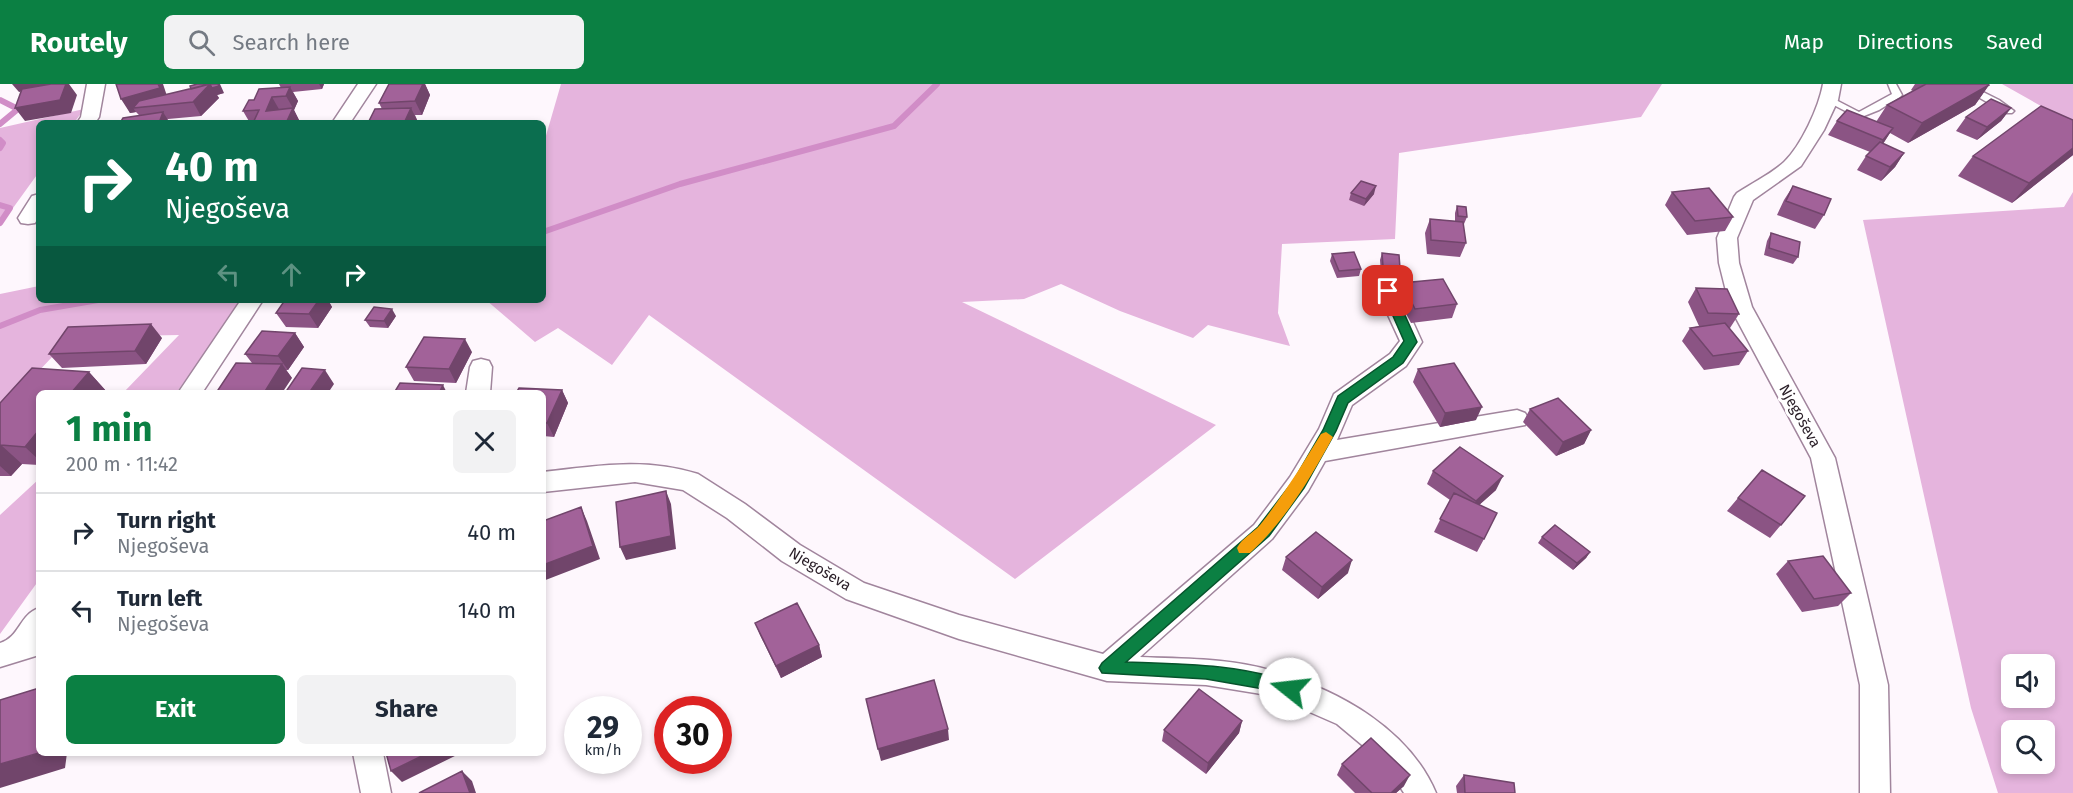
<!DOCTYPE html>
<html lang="en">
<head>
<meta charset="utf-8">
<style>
  :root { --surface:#fff; --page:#f2f2f3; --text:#1f2937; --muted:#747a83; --line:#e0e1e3; --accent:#0b8043 }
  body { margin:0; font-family:"Fira Sans",sans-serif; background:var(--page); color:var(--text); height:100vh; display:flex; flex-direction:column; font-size:22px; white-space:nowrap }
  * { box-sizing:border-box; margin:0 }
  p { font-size:20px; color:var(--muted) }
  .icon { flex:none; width:33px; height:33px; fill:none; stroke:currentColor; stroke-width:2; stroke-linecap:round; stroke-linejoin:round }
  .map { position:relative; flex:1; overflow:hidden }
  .drawer { position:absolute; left:36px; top:306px; width:510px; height:366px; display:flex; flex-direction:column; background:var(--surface); border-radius:9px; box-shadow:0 3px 9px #0003 }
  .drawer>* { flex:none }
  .top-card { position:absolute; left:36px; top:36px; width:510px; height:183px; border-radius:9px; box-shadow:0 3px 9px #0003; background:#0b6e4f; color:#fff; overflow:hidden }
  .buttons { position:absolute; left:2001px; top:570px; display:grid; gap:12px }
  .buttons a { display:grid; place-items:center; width:54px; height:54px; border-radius:9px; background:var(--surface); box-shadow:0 3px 9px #0003; font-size:30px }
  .speed { position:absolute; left:564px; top:612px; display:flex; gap:12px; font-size:30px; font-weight:700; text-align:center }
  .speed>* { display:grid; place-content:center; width:78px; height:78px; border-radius:50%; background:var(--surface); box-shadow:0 3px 9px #0003; line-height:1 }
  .speed small { font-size:15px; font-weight:400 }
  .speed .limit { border:9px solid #d22; background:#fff; color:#111 }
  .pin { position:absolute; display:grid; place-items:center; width:51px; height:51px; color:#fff; margin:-26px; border-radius:12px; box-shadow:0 3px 9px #0006 }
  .me { position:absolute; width:66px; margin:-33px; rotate:286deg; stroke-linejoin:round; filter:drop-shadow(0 0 4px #0008) }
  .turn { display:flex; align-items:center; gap:21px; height:126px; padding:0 30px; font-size:27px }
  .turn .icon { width:78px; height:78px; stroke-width:2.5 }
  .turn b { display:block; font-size:42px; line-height:51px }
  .lanes { display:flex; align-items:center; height:57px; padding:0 30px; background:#0003; justify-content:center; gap:30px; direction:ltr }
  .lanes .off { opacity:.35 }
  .round { display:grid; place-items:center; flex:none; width:63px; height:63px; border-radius:9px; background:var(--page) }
  .headline { display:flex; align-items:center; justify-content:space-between; height:102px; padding:0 30px }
  h1 { font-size:36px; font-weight:700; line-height:45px; color:var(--accent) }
  .primary-button { display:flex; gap:12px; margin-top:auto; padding:12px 30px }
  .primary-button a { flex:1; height:69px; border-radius:9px; background:var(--accent); color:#fff; font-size:24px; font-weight:700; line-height:69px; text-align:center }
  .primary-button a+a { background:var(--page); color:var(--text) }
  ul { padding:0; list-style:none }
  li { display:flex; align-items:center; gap:18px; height:78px; padding:0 30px; border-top:2px solid var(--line) }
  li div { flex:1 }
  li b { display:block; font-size:22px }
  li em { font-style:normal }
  header { display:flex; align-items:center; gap:36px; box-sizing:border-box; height:84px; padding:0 30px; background:var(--accent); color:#fff }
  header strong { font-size:28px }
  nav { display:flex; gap:33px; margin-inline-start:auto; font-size:21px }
  .search { width:420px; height:54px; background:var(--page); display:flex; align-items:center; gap:15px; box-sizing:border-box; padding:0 21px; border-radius:9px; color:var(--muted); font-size:22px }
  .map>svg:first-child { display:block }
</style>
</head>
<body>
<header>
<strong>Routely</strong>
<div class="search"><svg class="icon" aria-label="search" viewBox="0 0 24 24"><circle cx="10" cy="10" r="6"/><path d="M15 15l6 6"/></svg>Search here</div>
<nav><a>Map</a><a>Directions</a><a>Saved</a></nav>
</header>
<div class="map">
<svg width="2073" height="709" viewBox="0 0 2073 709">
  <rect width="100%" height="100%" fill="#fef7fd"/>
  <path fill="#e5b4dd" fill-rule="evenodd" d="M 561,0 L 1662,0 L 1641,33 L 1399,69 L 1395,155 L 1282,160 L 1278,229 L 1290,262 L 1208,241 L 1193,254 L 1120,227 L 1061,200 L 1024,215 L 962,218 L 1216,341 L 1015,495 L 649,231 L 612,281 L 558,244 L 535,258 L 486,216 L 543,216 L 543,62 Z
    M 2002,0 L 2073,0 L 2073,40 Z
    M 84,25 L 74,39 L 39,39 L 39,88 L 0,142 L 0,44 Z
    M 2073,108 L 2073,709 L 1998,709 L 1971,624 L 1863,136 L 2064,123 ZM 2044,580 L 2044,614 L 2012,614 L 2012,580 ZM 2044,646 L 2044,680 L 2012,680 L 2012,646 Z
    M 39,202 L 39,216 L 240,216 L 229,237 L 176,309 L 123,309 L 179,251 L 71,253 L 0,328 L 0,210 Z
    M 39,395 L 39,496 L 0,550 L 0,431 Z"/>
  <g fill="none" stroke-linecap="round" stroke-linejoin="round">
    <path stroke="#d18dc7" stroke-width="6" d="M 0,16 L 18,25 L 0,40
      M 0,56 L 3,59 L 0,64
      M 0,121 L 10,124 L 0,139
      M 543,148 L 680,100 L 894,42 L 937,0
      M 0,242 L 40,226 L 98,216"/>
    <g stroke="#a1859d" stroke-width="3">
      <path id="lane" d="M 1888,0 L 1896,0 L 1902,11 L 1900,13 L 1879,26 L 1859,34 L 1824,16 L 1829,13 L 1832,14 L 1859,28 L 1892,10 Z
        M 1969,1 L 1999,16 L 2014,27 L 2012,29 L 2006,29 L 1966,6 L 1966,2 Z"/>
    </g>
    <g stroke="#a1859d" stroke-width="3">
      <path id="street" d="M 87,0 L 105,0 L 99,33 L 95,39 L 77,39 L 81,33 Z
        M 358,0 L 376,0 L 350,39 L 332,39 Z
        M 1823,0 L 1841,0 L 1838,16 L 1824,46 L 1801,82 L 1753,116 L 1737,154 L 1739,179 L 1752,223 L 1835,374 L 1888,601 L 1890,709 L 1860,709 L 1860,601 L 1811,374 L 1730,223 L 1719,179 L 1717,154 L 1734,113 L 1737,109 C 1752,99 1771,90 1784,78 C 1801,62 1819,23 1823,0 Z
        M 39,110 L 39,132 L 35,139 L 28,140 L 21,139 L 18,134 L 32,112 Z
        M 1388,200 L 1396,202 L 1399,207 L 1422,258 L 1406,282 L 1352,321 L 1337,356 L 1517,326 L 1525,329 L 1529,335 L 1525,341 L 1325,377 L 1308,407 L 1272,455 L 1140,573 C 1185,575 1233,574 1276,588 C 1340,607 1409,645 1436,709 L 1404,709 L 1386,681 L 1337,640 L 1273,612 L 1206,601 L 1107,597 L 959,555 L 846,515 L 782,477 L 727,434 L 683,406 L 635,398 L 543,408 L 543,388 C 596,382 645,373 698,390 L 745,420 L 800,461 L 864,499 L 959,531 L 1103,570 L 1254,441 L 1290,393 L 1319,345 L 1334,310 L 1390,270 L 1400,257 L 1377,207 L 1380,202 Z
        M 241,216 L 263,216 L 202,309 L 178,309 Z
        M 481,275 L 489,277 L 492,283 L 490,309 L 466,309 L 470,283 L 473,277 Z
        M 39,524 L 39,571 L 0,583 L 0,559 C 20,553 19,531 39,524 Z
        M 353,669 L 383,669 L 391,709 L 361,709 Z"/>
    </g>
    <use href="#lane" fill="#fff" fill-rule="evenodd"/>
    <use href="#street" fill="#fff" fill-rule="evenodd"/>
  </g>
  <path fill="#8b5484" d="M 116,0 L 166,11 L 224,9 L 217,11 L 219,14 L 201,32 L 168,35 L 139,31 L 136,28 L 130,29 Z
    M 279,0 L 324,0 L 322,5 L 293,8 L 298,17 L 294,26 L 300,38 L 300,39 L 250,39 L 243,27 L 254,16 L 281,4 Z
    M 389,0 L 428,0 L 425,0 L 430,11 L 422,31 L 415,31 L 418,38 L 382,25 L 379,19 Z
    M 1915,0 L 1988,0 L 1989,1 L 1975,21 L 1908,59 L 1890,49 L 1883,60 L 1904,69 L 1895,83 L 1881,97 L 1857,86 L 1866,72 L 1870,68 L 1828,51 L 1837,37 L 1876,38 L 1887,21 L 1913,7 L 1911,6 Z
    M 2011,24 L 2001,37 L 1977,56 L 1956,47 L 1966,33 Z
    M 2073,71 L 2012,119 L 1958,92 L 1973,72 Z
    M 1793,102 L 1824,131 L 1815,145 L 1777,131 L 1784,116 Z
    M 1672,108 L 1733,133 L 1725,147 L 1687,151 L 1665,121 Z
    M 1351,109 L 1374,110 L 1364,122 L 1349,116 Z
    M 1457,122 L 1467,133 L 1464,140 L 1463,140 L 1466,159 L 1460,173 L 1427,170 L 1425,149 L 1430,135 L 1455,137 L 1455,129 Z
    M 1771,149 L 1798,173 L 1793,180 L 1764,171 L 1767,157 Z
    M 1382,169 L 1400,184 L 1398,191 L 1381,189 L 1380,176 Z
    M 1332,170 L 1361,185 L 1359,192 L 1337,194 L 1330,177 Z
    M 1402,199 L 1457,220 L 1452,234 L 1411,239 L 1397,213 Z
    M 1696,204 L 1739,230 L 1730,244 L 1729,244 L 1748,267 L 1739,281 L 1704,286 L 1682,257 L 1690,244 L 1699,242 L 1688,218 Z
    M 285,216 L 328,216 L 332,223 L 318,244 L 286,243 L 276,229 Z
    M 396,232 L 388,244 L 370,243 L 365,236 Z
    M 295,249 L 304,263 L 288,286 L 286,286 L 292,294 L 252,279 L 245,270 Z
    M 162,254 L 146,280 L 62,284 L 49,270 Z
    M 472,268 L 456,299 L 414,297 L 406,283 Z
    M 1418,285 L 1476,336 L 1440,343 L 1413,298 Z
    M 89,288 L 107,308 L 39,309 L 39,381 L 22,380 L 11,392 L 0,392 L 0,319 Z
    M 562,306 L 568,319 L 554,353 L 543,352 L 543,309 Z
    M 1530,325 L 1591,346 L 1584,360 L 1556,372 L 1523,338 Z
    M 1433,387 L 1496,406 L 1479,421 L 1484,455 L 1477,468 L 1434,448 L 1450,416 L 1427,400 Z
    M 1805,412 L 1770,454 L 1727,427 L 1738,414 Z
    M 1542,453 L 1590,468 L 1586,474 L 1573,486 L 1538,459 Z
    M 1286,473 L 1348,489 L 1318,515 L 1282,486 Z
    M 1788,477 L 1851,509 L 1838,522 L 1802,528 L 1776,490 Z
    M 755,539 L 819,561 L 822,573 L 781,594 L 760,551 Z
    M 1242,637 L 1239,649 L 1206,690 L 1162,657 L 1164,646 Z
    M 1342,680 L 1404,702 L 1396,709 L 1355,709 L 1337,691 Z
    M 1464,691 L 1515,709 L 1457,709 L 1456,702 Z"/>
  <path fill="#71456b" d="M 12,0 L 63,0 L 19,8 Z
    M 66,0 L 69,0 L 77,11 L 71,29 L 25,37 L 15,24 Z
    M 158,0 L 163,0 L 169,18 L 133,24 L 136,28 L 130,29 L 121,15 Z
    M 210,0 L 220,0 L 224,9 L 217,11 L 219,14 L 201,32 L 193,18 Z
    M 319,0 L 324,0 L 322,5 Z
    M 423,0 L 425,0 L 430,11 L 422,31 L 415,17 Z
    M 1989,1 L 1975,21 L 1908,59 L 1922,39 Z
    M 290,3 L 298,17 L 294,26 L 286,12 Z
    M 272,13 L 280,27 L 266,27 Z
    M 293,24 L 300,38 L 300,39 L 286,39 Z
    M 411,24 L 418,38 L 417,39 L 404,39 Z
    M 2011,24 L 2001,37 L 1977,56 L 1987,43 Z
    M 163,28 L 170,39 L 159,39 Z
    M 1893,44 L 1884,58 L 1874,70 L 1883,56 Z
    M 2073,64 L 2073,71 L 2012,119 L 2029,99 Z
    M 1904,69 L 1895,83 L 1881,97 L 1890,83 Z
    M 1376,102 L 1374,110 L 1364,122 L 1366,115 Z
    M 319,216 L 328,216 L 332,223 L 318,244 L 309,230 Z
    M 392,225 L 396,232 L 388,244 L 384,237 Z
    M 151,240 L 162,254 L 146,280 L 135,267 Z
    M 295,249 L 304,263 L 288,286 L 278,272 Z
    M 465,255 L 472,268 L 456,299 L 449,285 Z
    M 282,280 L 292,294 L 282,309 L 264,309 Z
    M 325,286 L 334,300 L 328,309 L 309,309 Z
    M 89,288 L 107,308 L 106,309 L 71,309 Z
    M 443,301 L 447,309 L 439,309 Z
    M 562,306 L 568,319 L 554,353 L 547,339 Z
    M 1482,323 L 1476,336 L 1440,343 L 1445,329 Z
    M 39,346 L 39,376 L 25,363 Z
    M 1591,346 L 1584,360 L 1556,372 L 1563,358 Z
    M 1,361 L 22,380 L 11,392 L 0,382 L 0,362 Z
    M 1503,392 L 1496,406 L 1469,430 L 1476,417 Z
    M 666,407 L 671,420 L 676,465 L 626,476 L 620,463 Z
    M 581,423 L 587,437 L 600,475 L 543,497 L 543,481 Z
    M 1590,468 L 1586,474 L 1573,486 L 1577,479 Z
    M 1352,476 L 1348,489 L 1318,515 L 1322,503 Z
    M 819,561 L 822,573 L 781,594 L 776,582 Z
    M 1242,637 L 1239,649 L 1206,690 L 1208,679 Z
    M 948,645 L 949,656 L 881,677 L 878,665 Z
    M 39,669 L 67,669 L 65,684 L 0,704 L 0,680 Z
    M 428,669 L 461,669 L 402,698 L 391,687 Z
    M 462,687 L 472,697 L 476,709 L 470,709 Z
    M 1410,691 L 1404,702 L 1396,709 L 1391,709 Z"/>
  <path fill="#a26299" stroke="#71456b" stroke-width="1.5" d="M 51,0 L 66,0 L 60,16 L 15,24 L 22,5 Z
    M 116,0 L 158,0 L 160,4 L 121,15 Z
    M 197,0 L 218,0 L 219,2 L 212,4 L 210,0 L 191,5 L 190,2 Z
    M 210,0 L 193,18 L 133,24 L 139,17 Z
    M 389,0 L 423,0 L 415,17 L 379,19 Z
    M 1926,0 L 1988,0 L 1989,1 L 1922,39 L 1887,21 Z
    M 290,3 L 286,12 L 272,13 L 266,27 L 293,24 L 286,39 L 253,39 L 259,26 L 243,27 L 249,16 L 254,16 L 259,5 Z
    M 1991,15 L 2011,24 L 1987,43 L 1966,33 Z
    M 2041,22 L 2073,36 L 2073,64 L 2029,99 L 1973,72 Z
    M 411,24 L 404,39 L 368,39 L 375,25 Z
    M 1847,26 L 1893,44 L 1883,56 L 1837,37 Z
    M 163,28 L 159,39 L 120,39 L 123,34 Z
    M 1880,58 L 1904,69 L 1890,83 L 1866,72 Z
    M 1361,97 L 1376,102 L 1366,115 L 1351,109 Z
    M 1793,102 L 1831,115 L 1824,131 L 1786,117 Z
    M 1709,104 L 1733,133 L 1695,137 L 1672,108 Z
    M 1457,122 L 1466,123 L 1467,133 L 1458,132 Z
    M 1430,135 L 1463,138 L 1466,159 L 1431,156 Z
    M 1771,149 L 1800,158 L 1798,173 L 1769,164 Z
    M 1354,168 L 1361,185 L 1339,187 L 1332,170 Z
    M 1382,169 L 1399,171 L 1400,184 L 1383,182 Z
    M 1443,195 L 1457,220 L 1415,225 L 1402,199 Z
    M 1696,204 L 1727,205 L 1739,230 L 1708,229 Z
    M 285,216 L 319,216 L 309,230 L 276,229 Z
    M 374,223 L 392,225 L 384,237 L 365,236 Z
    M 1725,239 L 1748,267 L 1713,272 L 1690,244 Z
    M 151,240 L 135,267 L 49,270 L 68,243 Z
    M 262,247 L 295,249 L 278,272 L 245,270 Z
    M 424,253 L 465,255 L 449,285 L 406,283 Z
    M 236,279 L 282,280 L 264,309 L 216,309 Z
    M 1454,279 L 1482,323 L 1445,329 L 1418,285 Z
    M 32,284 L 89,288 L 71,309 L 39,309 L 39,346 L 25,363 L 1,361 L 0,362 L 0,319 Z
    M 302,284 L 325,286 L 309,309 L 285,309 Z
    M 400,299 L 443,301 L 439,309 L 394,309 Z
    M 519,304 L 562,306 L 547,339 L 543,339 L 543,309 L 516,309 Z
    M 1558,314 L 1591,346 L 1563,358 L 1530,325 Z
    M 1460,363 L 1503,392 L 1476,417 L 1433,387 Z
    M 1762,386 L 1805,412 L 1781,441 L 1738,414 Z
    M 666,407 L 671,452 L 620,463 L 616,418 Z
    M 1454,409 L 1497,429 L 1484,455 L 1440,435 Z
    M 581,423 L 593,462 L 543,481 L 543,437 Z
    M 1555,441 L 1590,468 L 1577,479 L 1542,453 Z
    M 1316,448 L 1352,476 L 1322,503 L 1286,473 Z
    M 1823,472 L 1851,509 L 1814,515 L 1788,477 Z
    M 797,519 L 819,561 L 776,582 L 755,539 Z
    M 934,596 L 948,645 L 878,665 L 866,615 Z
    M 39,604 L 39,669 L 0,680 L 0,616 Z
    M 1199,605 L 1242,637 L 1208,679 L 1164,646 Z
    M 1371,654 L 1410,691 L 1391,709 L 1372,709 L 1342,680 Z
    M 386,669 L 428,669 L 391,687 Z
    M 462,687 L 470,709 L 419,709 Z
    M 1464,691 L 1514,699 L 1515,709 L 1465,709 Z"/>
  <path fill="#0b8043" stroke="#07532c" stroke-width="1.5" d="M 1388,202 L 1394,207 L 1417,258 L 1403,279 L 1348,319 L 1336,347 L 1304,404 L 1269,452 L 1126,578 C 1183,580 1242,580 1295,600 L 1298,605 L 1295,610 L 1290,612 L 1275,607 L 1206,595 L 1102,589 L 1099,584 L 1102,579 L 1258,443 L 1294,396 L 1323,346 L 1338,312 L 1393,273 L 1404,257 L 1382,207 Z"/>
  <path fill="#f59e0b" d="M 1326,348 L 1333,353 C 1310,395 1285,437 1250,469 L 1239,469 L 1237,464 C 1242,454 1253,449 1260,441 C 1283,412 1302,381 1321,350 Z"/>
  <g text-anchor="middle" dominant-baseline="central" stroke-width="6" stroke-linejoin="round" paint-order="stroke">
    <g font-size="15" fill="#281d26" stroke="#fff">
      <text transform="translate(1800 332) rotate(61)">Njegoševa</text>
      <text transform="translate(820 485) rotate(31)">Njegoševa</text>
    </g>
  </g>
</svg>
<div class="buttons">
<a><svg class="icon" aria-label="sound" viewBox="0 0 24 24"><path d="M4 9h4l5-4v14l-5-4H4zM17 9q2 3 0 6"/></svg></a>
<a><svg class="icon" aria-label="search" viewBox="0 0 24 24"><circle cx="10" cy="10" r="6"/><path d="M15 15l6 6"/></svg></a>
</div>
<div class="speed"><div>29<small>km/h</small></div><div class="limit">30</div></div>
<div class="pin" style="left:1388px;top:207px;background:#d93025"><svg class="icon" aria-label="arrive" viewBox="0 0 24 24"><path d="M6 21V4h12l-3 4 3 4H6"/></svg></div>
<svg class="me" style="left:1290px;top:605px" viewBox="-20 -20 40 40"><circle r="19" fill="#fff"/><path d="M0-13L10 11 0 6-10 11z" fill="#0b8043"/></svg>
<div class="top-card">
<div class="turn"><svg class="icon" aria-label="right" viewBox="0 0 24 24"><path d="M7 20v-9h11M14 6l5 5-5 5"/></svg><div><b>40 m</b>Njegoševa</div></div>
<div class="lanes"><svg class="icon off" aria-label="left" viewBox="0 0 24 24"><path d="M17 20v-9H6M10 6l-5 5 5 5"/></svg><svg class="icon off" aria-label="ahead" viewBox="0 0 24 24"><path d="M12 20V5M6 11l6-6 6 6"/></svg><svg class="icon" aria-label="right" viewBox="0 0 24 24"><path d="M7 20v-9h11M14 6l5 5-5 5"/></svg></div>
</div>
<section class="drawer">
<div class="headline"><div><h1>1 min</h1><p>200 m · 11:42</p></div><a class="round"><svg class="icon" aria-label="close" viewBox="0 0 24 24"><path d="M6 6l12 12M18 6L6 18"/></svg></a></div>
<ul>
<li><svg class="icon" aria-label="right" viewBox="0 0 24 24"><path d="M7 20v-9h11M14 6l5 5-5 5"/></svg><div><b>Turn right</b><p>Njegoševa</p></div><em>40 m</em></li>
<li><svg class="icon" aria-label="left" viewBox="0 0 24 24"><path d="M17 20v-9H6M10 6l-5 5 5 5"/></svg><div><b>Turn left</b><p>Njegoševa</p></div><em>140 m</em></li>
</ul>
<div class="primary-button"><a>Exit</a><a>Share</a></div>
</section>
</div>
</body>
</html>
